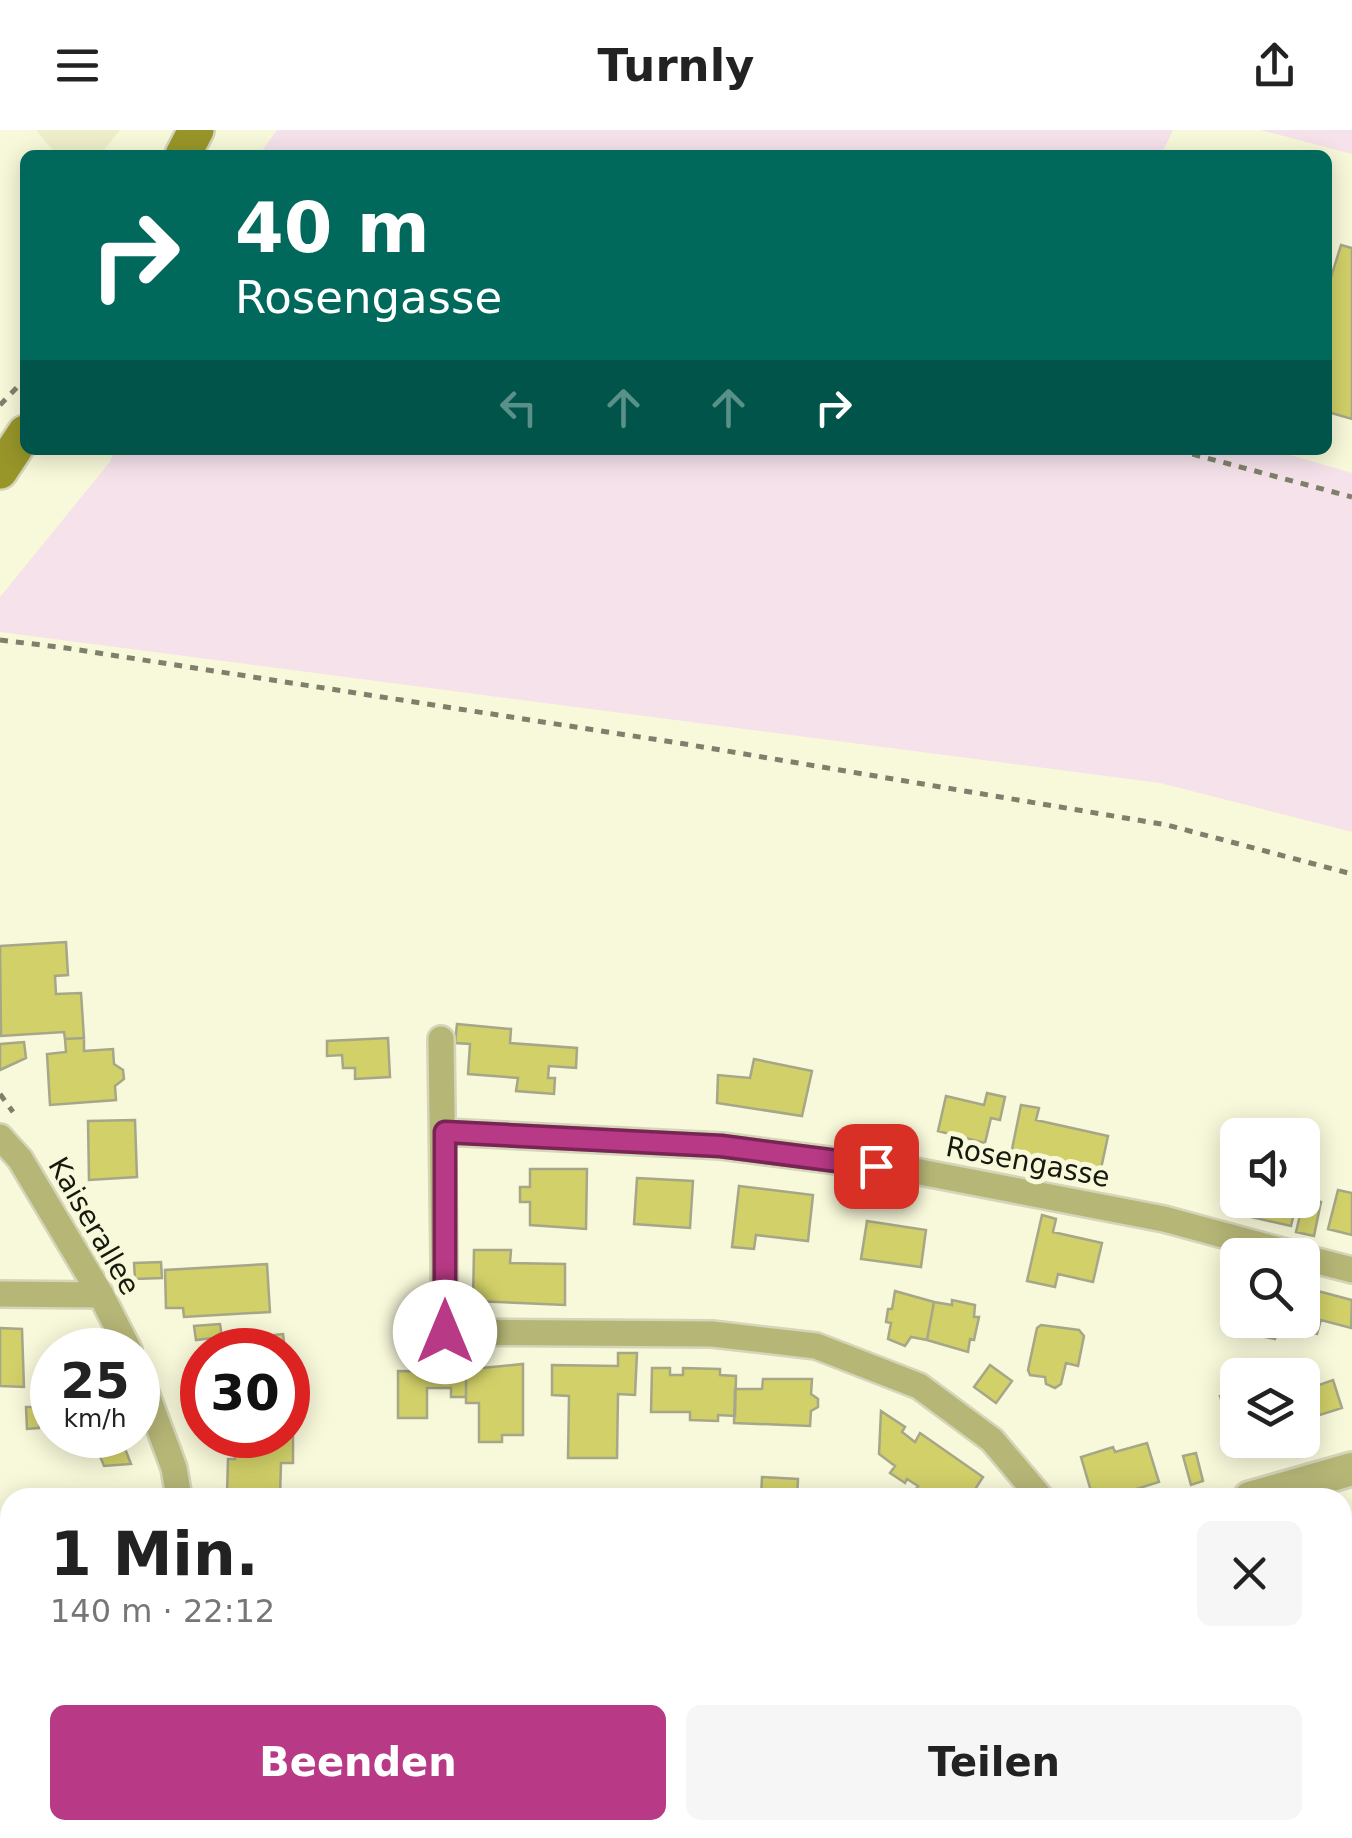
<!DOCTYPE html>
<html lang="de">
<head>
<meta charset="utf-8">
<style>
  :root { --surface:#fff; --page:#f6f6f6; --text:#222; --muted:#767676; --accent:#b83985 }
  body { margin:0; font-family:"DejaVu Sans",sans-serif; background:var(--page); color:var(--text); height:100vh; display:flex; flex-direction:column; font-size:38px; white-space:nowrap }
  * { box-sizing:border-box; margin:0 }
  p { font-size:32px; color:var(--muted) }
  .icon { flex:none; width:55px; height:55px; fill:none; stroke:currentColor; stroke-width:2; stroke-linecap:round; stroke-linejoin:round }
  .map { position:relative; flex:1; overflow:hidden }
  .sheet { position:absolute; left:0px; top:1358px; width:1352px; height:352px; display:flex; flex-direction:column; background:var(--surface); border-radius:30px 30px 0 0; box-shadow:0 5px 25px #0003 }
  .sheet>* { flex:none }
  .banner { position:absolute; left:20px; top:20px; width:1312px; height:305px; border-radius:15px; box-shadow:0 5px 25px #0003; background:#00695c; color:#fff; overflow:hidden }
  .controls { position:absolute; left:1220px; top:988px; display:grid; gap:20px }
  .controls a { display:grid; place-items:center; width:100px; height:100px; border-radius:15px; background:var(--surface); box-shadow:0 5px 25px #0003; font-size:50px }
  .speed { position:absolute; left:30px; top:1198px; display:flex; gap:20px; font-size:50px; font-weight:700; text-align:center }
  .speed>* { display:grid; place-content:center; width:130px; height:130px; border-radius:50%; background:var(--surface); box-shadow:0 5px 25px #0003; line-height:1 }
  .speed small { font-size:25px; font-weight:400 }
  .speed .limit { border:15px solid #d22; background:#fff; color:#111 }
  .pin { position:absolute; display:grid; place-items:center; width:85px; height:85px; color:#fff; margin:-42px; border-radius:20px; box-shadow:0 5px 15px #0006 }
  .me { position:absolute; width:110px; margin:-55px; rotate:0deg; stroke-linejoin:round; filter:drop-shadow(0 0 8px #0008) }
  .turn { display:flex; align-items:center; gap:35px; height:210px; padding:0 50px; font-size:45px }
  .turn .icon { width:130px; height:130px; stroke-width:2.5 }
  .turn b { display:block; font-size:70px; line-height:85px }
  .lanes { display:flex; align-items:center; height:95px; padding:0 50px; background:#0003; justify-content:center; gap:50px; direction:ltr }
  .lanes .off { opacity:.35 }
  .round { display:grid; place-items:center; flex:none; width:105px; height:105px; border-radius:15px; background:var(--page) }
  .summary { display:flex; align-items:center; justify-content:space-between; height:170px; padding:0 50px }
  h1 { font-size:60px; font-weight:800; line-height:75px }
  .button { display:flex; gap:20px; margin-top:auto; padding:20px 50px }
  .button a { flex:1; height:115px; border-radius:15px; background:var(--accent); color:#fff; font-size:40px; font-weight:800; line-height:115px; text-align:center }
  .button a+a { background:var(--page); color:var(--text) }
  header { display:flex; justify-content:space-between; align-items:center; height:130px; padding:0 50px; background:var(--surface); font-size:45px; font-weight:800 }
  .map>svg:first-child { display:block }
</style>
</head>
<body>
<header><svg class="icon" aria-label="menu" viewBox="0 0 24 24"><path d="M4 6h16M4 12h16M4 18h16"/></svg>Turnly<svg class="icon" aria-label="share" viewBox="0 0 24 24"><path d="M12 15V3M7 8l5-5 5 5M5 13v7h14v-7"/></svg></header>
<div class="map">
<svg width="1352" height="1708" viewBox="0 0 1352 1708">
  <rect width="100%" height="100%" fill="#f8f9da"/>
  <path fill="#eeefc9" d="M 36,0 L 120,0 L 100,25 L 57,25 Z"/>
  <path fill="#f6e2eb" d="M 277,0 L 1173,0 L 1161,25 L 259,25 Z
    M 1260,0 L 1352,0 L 1352,24 Z
    M 116,320 L 1273,320 L 1352,343 L 1352,702 L 1160,653 L 0,502 L 0,467 L 109,333 Z"/>
  <path fill="#d1d069" stroke="#a6a689" stroke-width="2.5" d="M 1341,115 L 1352,118 L 1352,289 L 1328,282 L 1328,157 Z
    M 66,812 L 68,845 L 55,846 L 56,864 L 81,863 L 84,908 L 65,909 L 64,902 L 1,906 L 0,816 Z
    M 457,894 L 511,899 L 510,913 L 577,918 L 576,938 L 549,936 L 548,948 L 555,948 L 554,964 L 516,961 L 518,948 L 468,944 L 470,914 L 455,913 Z
    M 84,908 L 84,921 L 113,919 L 114,934 L 123,940 L 124,949 L 115,956 L 116,970 L 50,975 L 47,924 L 66,922 L 65,909 Z
    M 388,908 L 390,947 L 355,949 L 355,938 L 343,938 L 342,925 L 327,926 L 327,911 Z
    M 24,912 L 26,928 L 0,940 L 0,914 Z
    M 754,929 L 812,941 L 802,986 L 717,973 L 718,945 L 750,948 Z
    M 987,963 L 1005,967 L 1000,990 L 991,988 L 985,1013 L 938,1001 L 946,966 L 984,975 Z
    M 1021,975 L 1039,978 L 1036,990 L 1108,1006 L 1099,1048 L 1010,1029 Z
    M 135,990 L 137,1047 L 89,1050 L 88,991 Z
    M 1235,1037 L 1238,1070 L 1297,1070 L 1291,1096 L 1225,1081 Z
    M 530,1039 L 587,1039 L 586,1099 L 530,1095 L 530,1072 L 520,1072 L 520,1057 L 530,1057 Z
    M 637,1048 L 693,1051 L 690,1098 L 634,1094 Z
    M 739,1056 L 813,1065 L 808,1111 L 756,1105 L 754,1119 L 732,1117 Z
    M 1338,1060 L 1352,1063 L 1352,1105 L 1328,1099 Z
    M 1304,1068 L 1321,1072 L 1314,1106 L 1296,1102 Z
    M 1042,1085 L 1056,1089 L 1053,1102 L 1102,1113 L 1093,1152 L 1058,1144 L 1055,1157 L 1027,1151 Z
    M 867,1091 L 926,1100 L 921,1137 L 861,1129 Z
    M 474,1120 L 511,1120 L 510,1133 L 565,1134 L 565,1175 L 473,1171 Z
    M 161,1132 L 162,1148 L 135,1149 L 134,1133 Z
    M 267,1134 L 270,1182 L 184,1187 L 183,1178 L 166,1178 L 165,1140 Z
    M 1234,1142 L 1238,1143 L 1238,1190 L 1279,1190 L 1275,1209 L 1252,1204 L 1254,1195 L 1224,1188 Z
    M 1303,1144 L 1317,1147 L 1314,1160 L 1352,1170 L 1351,1198 L 1321,1190 L 1317,1204 L 1300,1199 L 1303,1185 Z
    M 895,1161 L 934,1172 L 927,1210 L 911,1207 L 905,1216 L 888,1209 L 891,1193 L 886,1192 L 888,1179 L 892,1179 Z
    M 952,1170 L 975,1175 L 974,1187 L 979,1187 L 974,1210 L 970,1209 L 968,1222 L 927,1210 L 934,1172 L 952,1175 Z
    M 220,1194 L 222,1207 L 196,1210 L 194,1196 Z
    M 1041,1195 L 1079,1200 L 1084,1206 L 1078,1236 L 1066,1233 L 1061,1254 L 1055,1258 L 1046,1254 L 1045,1247 L 1030,1245 L 1028,1240 L 1037,1198 Z
    M 0,1198 L 22,1199 L 24,1257 L 0,1256 Z
    M 283,1204 L 285,1220 L 235,1220 L 234,1209 Z
    M 618,1223 L 637,1223 L 635,1265 L 618,1264 L 617,1328 L 568,1328 L 569,1266 L 552,1265 L 552,1235 L 618,1236 Z
    M 466,1233 L 481,1233 L 482,1238 L 523,1234 L 523,1305 L 502,1305 L 502,1312 L 479,1312 L 479,1273 L 466,1273 Z
    M 990,1235 L 1012,1251 L 996,1273 L 974,1257 Z
    M 652,1238 L 670,1238 L 670,1245 L 683,1245 L 683,1238 L 720,1239 L 720,1245 L 736,1246 L 735,1286 L 718,1285 L 718,1291 L 690,1290 L 690,1282 L 651,1282 Z
    M 398,1241 L 466,1242 L 466,1267 L 451,1267 L 451,1258 L 427,1258 L 427,1288 L 398,1288 Z
    M 763,1249 L 812,1249 L 811,1264 L 818,1269 L 818,1277 L 811,1281 L 810,1296 L 734,1293 L 735,1259 L 762,1259 Z
    M 1333,1250 L 1342,1278 L 1307,1289 L 1302,1279 L 1302,1261 Z
    M 1238,1261 L 1238,1300 L 1232,1302 L 1220,1266 Z
    M 26,1277 L 39,1277 L 39,1298 L 27,1299 Z
    M 881,1281 L 905,1297 L 902,1302 L 915,1312 L 920,1303 L 983,1347 L 972,1364 L 969,1362 L 966,1368 L 910,1368 L 918,1356 L 907,1349 L 905,1353 L 890,1343 L 895,1336 L 879,1324 Z
    M 288,1301 L 293,1301 L 293,1333 L 281,1333 L 280,1367 L 227,1366 L 228,1329 L 235,1329 L 235,1315 L 218,1315 L 218,1305 L 288,1305 Z
    M 67,1305 L 122,1305 L 120,1306 L 131,1334 L 104,1336 L 95,1314 L 74,1322 Z
    M 1147,1313 L 1159,1352 L 1108,1368 L 1093,1368 L 1081,1327 L 1113,1317 L 1115,1322 Z
    M 1196,1323 L 1203,1351 L 1191,1355 L 1183,1326 Z
    M 762,1347 L 798,1349 L 797,1368 L 761,1368 Z
    M 0,1403 L 10,1403 L 10,1449 L 0,1449 Z
    M 0,1569 L 10,1569 L 10,1617 L 0,1617 Z
    M 113,1700 L 161,1700 L 161,1708 L 113,1708 Z
    M 750,1700 L 827,1700 L 827,1708 L 750,1708 Z
    M 899,1700 L 951,1700 L 950,1708 L 899,1708 Z"/>
  <g fill="none" stroke-linecap="round" stroke-linejoin="round">
    <g stroke="#d4d5b9" stroke-width="30">
      <path id="minor" d="M 441,909 L 445,1202 L 712,1204 L 816,1216 L 919,1256 L 992,1310 L 1041,1368
        M 445,1002 L 721,1016 L 915,1041 L 1164,1089 L 1297,1125
        M 0,1007 L 20,1029 L 101,1165 L 129,1220
        M 1302,1127 L 1352,1140
        M 0,1164 L 101,1165
        M 138,1241 L 174,1338 L 179,1368
        M 197,1700 L 197,1708
        M 866,1700 L 866,1708
        M 1151,1700 L 1154,1708"/>
    </g>
    <g stroke="#d4d5b9" stroke-width="38">
      <path id="tertiary" d="M 1250,1368 L 1352,1339
        M 0,1517 L 10,1518"/>
    </g>
    <g stroke="#d4d5b9" stroke-width="40">
      <path id="secondary" d="M 183,25 L 196,0
        M 0,341 L 25,303"/>
    </g>
    <path stroke="#7f806c" stroke-width="5" stroke-dasharray="8 8" stroke-linecap="butt" d="M 0,275 L 25,249
      M 1177,320 L 1352,367
      M 0,510 L 66,518 L 685,614 L 1167,695 L 1352,744
      M 0,964 L 13,982"/>
    <use href="#minor" stroke="#b6b677" stroke-width="25"/>
    <use href="#tertiary" stroke="#b6b677" stroke-width="32"/>
    <use href="#secondary" stroke="#989629" stroke-width="35"/>
  </g>
  <g fill="none" stroke-linecap="round" stroke-linejoin="round">
    <g stroke="#782556" stroke-width="25">
      <path id="route" d="M 445,1202 L 445,1002 L 721,1016 L 876,1036"/>
    </g>
    <use href="#route" stroke="#b83985" stroke-width="18"/>
  </g>
  <g text-anchor="middle" dominant-baseline="central" stroke-width="10" stroke-linejoin="round" paint-order="stroke">
    <g font-size="28" fill="#18190e" stroke="#f8f9da">
      <text transform="translate(1028 1032) rotate(11)">Rosengasse</text>
      <text transform="translate(94 1096) rotate(60)">Kaiserallee</text>
    </g>
  </g>
</svg>
<div class="controls">
<a><svg class="icon" aria-label="sound" viewBox="0 0 24 24"><path d="M4 9h4l5-4v14l-5-4H4zM17 9q2 3 0 6"/></svg></a>
<a><svg class="icon" aria-label="search" viewBox="0 0 24 24"><circle cx="10" cy="10" r="6"/><path d="M15 15l6 6"/></svg></a>
<a><svg class="icon" aria-label="layers" viewBox="0 0 24 24"><path d="M12 4l9 5-9 5-9-5zM3 14l9 5 9-5"/></svg></a>
</div>
<div class="speed"><div>25<small>km/h</small></div><div class="limit">30</div></div>
<div class="pin" style="left:876px;top:1036px;background:#d93025"><svg class="icon" aria-label="arrive" viewBox="0 0 24 24"><path d="M6 21V4h12l-3 4 3 4H6"/></svg></div>
<svg class="me" style="left:445px;top:1202px" viewBox="-20 -20 40 40"><circle r="19" fill="#fff"/><path d="M0-13L10 11 0 6-10 11z" fill="#b83985"/></svg>
<div class="banner">
<div class="turn"><svg class="icon" aria-label="right" viewBox="0 0 24 24"><path d="M7 20v-9h11M14 6l5 5-5 5"/></svg><div><b>40 m</b>Rosengasse</div></div>
<div class="lanes"><svg class="icon off" aria-label="left" viewBox="0 0 24 24"><path d="M17 20v-9H6M10 6l-5 5 5 5"/></svg><svg class="icon off" aria-label="ahead" viewBox="0 0 24 24"><path d="M12 20V5M6 11l6-6 6 6"/></svg><svg class="icon off" aria-label="ahead" viewBox="0 0 24 24"><path d="M12 20V5M6 11l6-6 6 6"/></svg><svg class="icon" aria-label="right" viewBox="0 0 24 24"><path d="M7 20v-9h11M14 6l5 5-5 5"/></svg></div>
</div>
<section class="sheet">
<div class="summary"><div><h1>1 Min.</h1><p>140 m · 22:12</p></div><a class="round"><svg class="icon" aria-label="close" viewBox="0 0 24 24"><path d="M6 6l12 12M18 6L6 18"/></svg></a></div>
<div class="button"><a>Beenden</a><a>Teilen</a></div>
</section>
</div>
</body>
</html>
